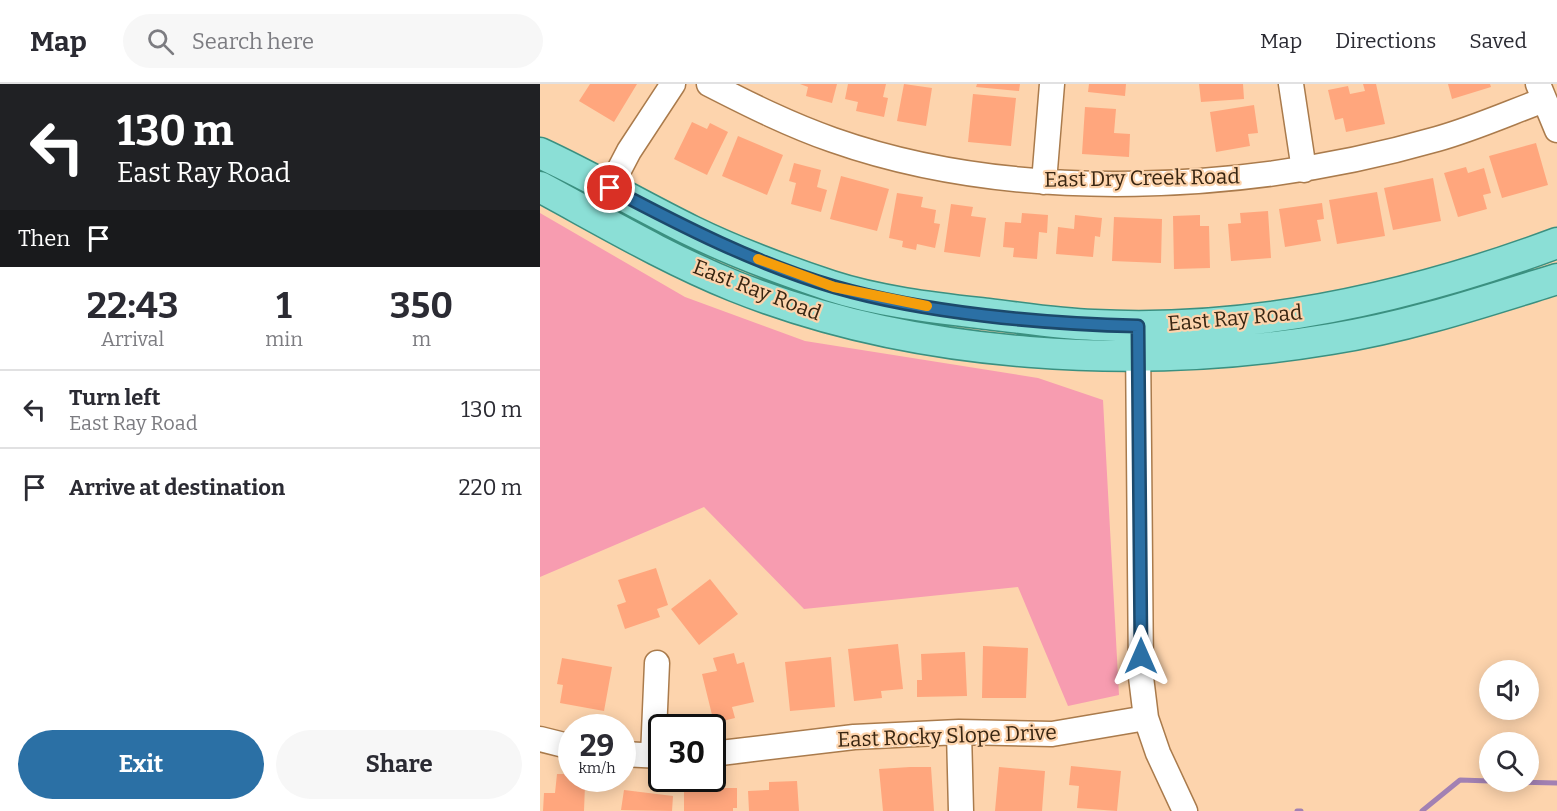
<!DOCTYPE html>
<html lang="en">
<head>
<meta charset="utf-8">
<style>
  :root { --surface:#fff; --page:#f7f7f7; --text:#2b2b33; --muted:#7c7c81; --line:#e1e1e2; --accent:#2b70a5 }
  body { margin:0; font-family:Bitter,serif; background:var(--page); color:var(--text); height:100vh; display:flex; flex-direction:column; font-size:22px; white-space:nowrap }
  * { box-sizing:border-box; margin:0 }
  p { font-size:20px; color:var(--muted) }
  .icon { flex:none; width:33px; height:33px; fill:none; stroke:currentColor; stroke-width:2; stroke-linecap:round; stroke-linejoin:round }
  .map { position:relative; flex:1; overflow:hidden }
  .sheet { display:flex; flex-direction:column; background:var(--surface); width:540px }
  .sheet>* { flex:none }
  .hud { background:#202124; color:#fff; overflow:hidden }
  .buttons { position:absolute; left:939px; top:576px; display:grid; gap:12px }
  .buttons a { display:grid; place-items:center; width:60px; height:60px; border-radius:50%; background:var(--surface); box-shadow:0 3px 15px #0003; font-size:30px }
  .speed { position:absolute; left:18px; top:630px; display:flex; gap:12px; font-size:30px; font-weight:700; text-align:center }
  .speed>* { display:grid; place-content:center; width:78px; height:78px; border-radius:50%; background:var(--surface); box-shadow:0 3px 15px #0003; line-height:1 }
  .speed small { font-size:15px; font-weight:400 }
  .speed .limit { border:3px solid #111; border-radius:9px; background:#fff; color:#111 }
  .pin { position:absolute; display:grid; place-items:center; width:51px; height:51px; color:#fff; margin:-26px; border:3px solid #fff; border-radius:50%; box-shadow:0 2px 6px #0007 }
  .me { position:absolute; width:66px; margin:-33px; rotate:0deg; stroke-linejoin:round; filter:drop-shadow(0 0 4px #0008) }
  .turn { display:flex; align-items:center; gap:21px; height:126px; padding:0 18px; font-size:27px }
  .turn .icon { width:78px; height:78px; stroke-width:2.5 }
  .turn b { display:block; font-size:42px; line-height:51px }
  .then { display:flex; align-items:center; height:57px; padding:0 18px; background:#0003; gap:12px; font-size:22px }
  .eta { display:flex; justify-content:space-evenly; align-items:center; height:102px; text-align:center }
  .eta b { font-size:36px; font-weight:700; line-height:42px }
  .cta { display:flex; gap:12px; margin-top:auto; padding:12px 18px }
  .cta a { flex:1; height:69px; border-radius:36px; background:var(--accent); color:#fff; font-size:24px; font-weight:700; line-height:69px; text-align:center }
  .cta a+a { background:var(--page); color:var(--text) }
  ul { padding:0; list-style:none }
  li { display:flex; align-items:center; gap:18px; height:78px; padding:0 18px; border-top:2px solid var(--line) }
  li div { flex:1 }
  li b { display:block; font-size:22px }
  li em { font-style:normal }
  header { display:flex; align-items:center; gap:36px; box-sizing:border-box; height:84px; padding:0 30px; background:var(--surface); border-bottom:2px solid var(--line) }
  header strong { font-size:28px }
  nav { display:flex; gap:33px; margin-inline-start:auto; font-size:21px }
  .search { width:420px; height:54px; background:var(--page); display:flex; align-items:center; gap:15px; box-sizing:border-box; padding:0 21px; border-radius:33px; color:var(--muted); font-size:22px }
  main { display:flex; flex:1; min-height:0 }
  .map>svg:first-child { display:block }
</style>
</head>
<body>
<header>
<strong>Map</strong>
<div class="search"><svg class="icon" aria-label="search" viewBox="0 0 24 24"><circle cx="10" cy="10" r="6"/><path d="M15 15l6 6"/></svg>Search here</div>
<nav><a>Map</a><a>Directions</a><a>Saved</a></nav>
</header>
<main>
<section class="sheet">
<div class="hud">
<div class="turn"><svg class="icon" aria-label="left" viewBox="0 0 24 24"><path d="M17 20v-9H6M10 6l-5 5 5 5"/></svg><div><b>130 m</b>East Ray Road</div></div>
<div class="then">Then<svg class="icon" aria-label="arrive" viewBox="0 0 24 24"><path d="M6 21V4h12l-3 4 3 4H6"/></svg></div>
</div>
<div class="eta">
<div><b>22:43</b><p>Arrival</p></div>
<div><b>1</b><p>min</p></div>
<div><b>350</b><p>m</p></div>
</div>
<ul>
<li><svg class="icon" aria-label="left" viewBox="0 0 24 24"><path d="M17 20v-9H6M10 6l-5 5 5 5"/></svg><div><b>Turn left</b><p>East Ray Road</p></div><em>130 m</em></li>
<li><svg class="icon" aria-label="arrive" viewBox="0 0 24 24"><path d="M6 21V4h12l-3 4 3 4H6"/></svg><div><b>Arrive at destination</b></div><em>220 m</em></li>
</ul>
<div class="cta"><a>Exit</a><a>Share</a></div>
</section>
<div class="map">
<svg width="1017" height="727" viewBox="0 0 1017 727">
  <rect width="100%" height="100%" fill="#fdd4ad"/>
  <path fill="#f79cb0" d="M 0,129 L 145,213 L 265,257 L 498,294 L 563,316 L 579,611 L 528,622 L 478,503 L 264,525 L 164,423 L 0,493 Z"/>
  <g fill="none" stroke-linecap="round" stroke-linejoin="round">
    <path stroke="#a281b3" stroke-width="5" d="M 974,698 L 1017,699
      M 757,727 L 761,727
      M 882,727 L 920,696 L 950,697"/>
  </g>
  <path fill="#ffa67d" d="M 50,0 L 97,0 L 74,38 L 39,17 Z
    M 260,0 L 297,0 L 292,19 L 266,12 L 268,3 Z
    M 308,0 L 346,0 L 343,13 L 348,14 L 344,33 L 316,27 L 318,18 L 305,15 Z
    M 364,0 L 392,4 L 386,42 L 357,37 Z
    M 437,0 L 480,0 L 479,7 L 436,3 Z
    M 549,0 L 586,0 L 585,12 L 548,8 Z
    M 659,0 L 703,0 L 704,15 L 661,18 Z
    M 823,0 L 836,0 L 845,40 L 806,48 L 803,34 L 795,36 L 788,6 L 808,2 L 810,10 L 825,7 Z
    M 908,0 L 950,0 L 951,3 L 912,15 Z
    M 433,10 L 476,14 L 471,62 L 428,58 Z
    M 714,21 L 718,49 L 708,50 L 710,62 L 676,68 L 670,28 Z
    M 545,23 L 576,25 L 574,49 L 590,50 L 589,73 L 542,70 Z
    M 152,38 L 167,45 L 170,39 L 188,48 L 167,91 L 134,75 Z
    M 198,52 L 243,71 L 227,111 L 182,92 Z
    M 996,59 L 1008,101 L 962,114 L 949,72 Z
    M 254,79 L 281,86 L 277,103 L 287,106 L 281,128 L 251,120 L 256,99 L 249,97 Z
    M 926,83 L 928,89 L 944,84 L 951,109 L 943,111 L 947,125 L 918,133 L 904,89 Z
    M 301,92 L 349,105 L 337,147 L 290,135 Z
    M 893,94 L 901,137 L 853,146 L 844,104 Z
    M 837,108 L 845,152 L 797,160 L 789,116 Z
    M 357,109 L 383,113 L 381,123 L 396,126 L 394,139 L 400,140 L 395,164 L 377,160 L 376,166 L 362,163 L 363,157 L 349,154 Z
    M 782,119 L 784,135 L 777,136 L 781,157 L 745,163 L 739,125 Z
    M 411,120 L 433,123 L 431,132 L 446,134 L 440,173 L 404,168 Z
    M 728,127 L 731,174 L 691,177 L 688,140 L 701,139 L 700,129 Z
    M 482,129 L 508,131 L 507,149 L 499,148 L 497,175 L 473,173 L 474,164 L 463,163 L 465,138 L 481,139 Z
    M 535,131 L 562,134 L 560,153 L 555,152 L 553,173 L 516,170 L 518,143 L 534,145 Z
    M 660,131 L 660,142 L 669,142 L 670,184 L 634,185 L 633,132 Z
    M 574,133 L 622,135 L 621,179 L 572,177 Z
    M 116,484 L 128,521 L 117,525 L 120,533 L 85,545 L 77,521 L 86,518 L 78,496 Z
    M 170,495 L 198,530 L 159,561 L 131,525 Z
    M 358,560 L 363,605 L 341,607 L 342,614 L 314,617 L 308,565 Z
    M 443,562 L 488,564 L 486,614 L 442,614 Z
    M 425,568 L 427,612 L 377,613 L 377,596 L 382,596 L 381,570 Z
    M 194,569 L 197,580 L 204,578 L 214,618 L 192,623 L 195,634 L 174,639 L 162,590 L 177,587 L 173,574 Z
    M 291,573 L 295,623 L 250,627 L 245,578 Z
    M 22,574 L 72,583 L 64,627 L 20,619 L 23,601 L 17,600 Z
    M 531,682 L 581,687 L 577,727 L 537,724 L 539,702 L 529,701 Z
    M 370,683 L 391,683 L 394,727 L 343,727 L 339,685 Z
    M 459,683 L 505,687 L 502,727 L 455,727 Z
    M 17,690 L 32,690 L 32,694 L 39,694 L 39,700 L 45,701 L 44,727 L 3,727 L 4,709 L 15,709 Z
    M 257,697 L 259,727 L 209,727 L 208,707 L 229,706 L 229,698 Z
    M 162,704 L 197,704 L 197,724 L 193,724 L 193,727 L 144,727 L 144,706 Z
    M 84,706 L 133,712 L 132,727 L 81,726 Z"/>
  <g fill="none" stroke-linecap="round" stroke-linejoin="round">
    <g stroke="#aa7b4c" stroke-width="27">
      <path id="minor" d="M 169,0 C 210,21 250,41 293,56 C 478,121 712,108 897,55 C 933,45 969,29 1004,16
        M 751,0 L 764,86
        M 998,0 L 1017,46
        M 504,98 L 512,0
        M 55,132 L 89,67 L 133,0
        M 598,255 L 601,593 L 606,634 L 618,669 L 645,727
        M 419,648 L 421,727
        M 0,655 L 32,663
        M 82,670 L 122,672
        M 172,670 L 314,653 L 419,648 L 512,650 L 606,634
        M 113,672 L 117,579"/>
    </g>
    <g stroke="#3b9080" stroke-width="33">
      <path id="major" d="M 0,69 C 52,93 101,122 152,147 C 197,169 243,186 291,202 C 340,218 396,224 448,230 C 483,234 518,240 554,241 C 712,249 869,214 1017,159
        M 0,103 C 63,137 127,175 194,202 C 376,275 599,287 791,255 C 868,243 943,218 1017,195"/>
    </g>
    <use href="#minor" stroke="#fff" stroke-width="24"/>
    <use href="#major" stroke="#8bdfd6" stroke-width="30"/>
  </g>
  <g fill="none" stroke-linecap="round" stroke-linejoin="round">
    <g stroke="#1c496b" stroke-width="15">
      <path id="route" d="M 70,104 C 142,142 216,180 295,203 C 385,229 504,240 598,242 L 601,572"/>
    </g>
    <use href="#route" stroke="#2b70a5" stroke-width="10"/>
    <path stroke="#f59e0b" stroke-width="10" d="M 218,175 L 294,203 L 387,222"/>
  </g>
  <g text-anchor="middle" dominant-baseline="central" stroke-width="4.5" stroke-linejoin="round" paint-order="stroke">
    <g font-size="21" fill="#382511" stroke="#fdd4ad">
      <text transform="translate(602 94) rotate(-1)">East Dry Creek Road</text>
      <text transform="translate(217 206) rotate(21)">East Ray Road</text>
      <text transform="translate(695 234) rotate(-5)">East Ray Road</text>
      <text transform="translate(407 652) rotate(-2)">East Rocky Slope Drive</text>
    </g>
  </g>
</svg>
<div class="buttons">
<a><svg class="icon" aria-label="sound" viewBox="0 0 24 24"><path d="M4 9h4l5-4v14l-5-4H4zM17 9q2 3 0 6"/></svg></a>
<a><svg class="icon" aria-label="search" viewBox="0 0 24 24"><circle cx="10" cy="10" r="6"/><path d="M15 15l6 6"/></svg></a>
</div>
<div class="speed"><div>29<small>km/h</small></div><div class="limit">30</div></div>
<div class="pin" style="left:70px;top:104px;background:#d93025"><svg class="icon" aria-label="arrive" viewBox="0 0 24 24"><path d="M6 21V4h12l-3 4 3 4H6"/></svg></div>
<svg class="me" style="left:601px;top:572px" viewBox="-20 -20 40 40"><path d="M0-17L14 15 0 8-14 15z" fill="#2b70a5" stroke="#fff" stroke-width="4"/></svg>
</div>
</main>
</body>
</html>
